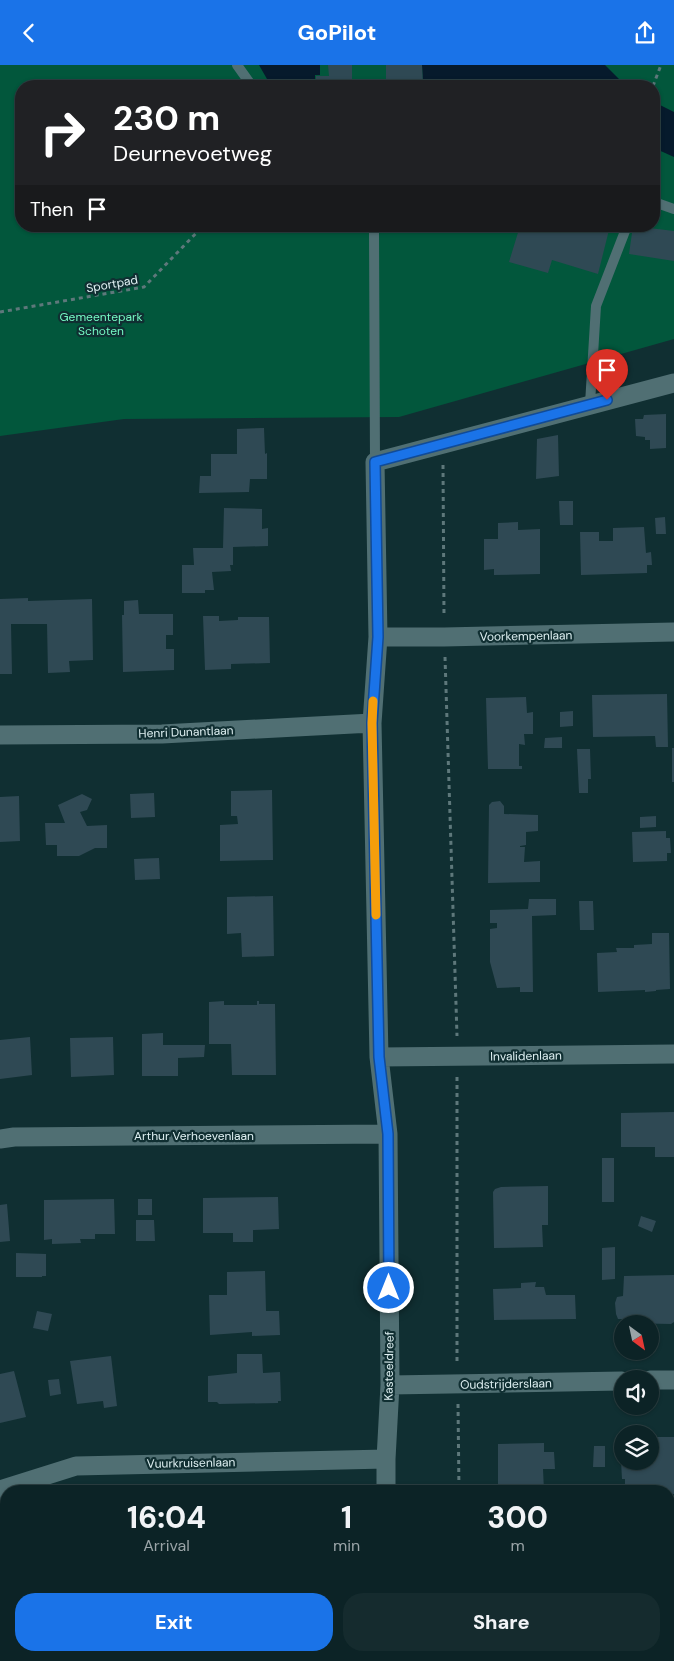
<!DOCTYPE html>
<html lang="en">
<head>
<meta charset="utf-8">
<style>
  :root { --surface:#0c2326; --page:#152b2e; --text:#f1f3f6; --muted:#9aa4a7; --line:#2c4043; --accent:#1a73e8 }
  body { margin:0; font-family:"DM Sans",sans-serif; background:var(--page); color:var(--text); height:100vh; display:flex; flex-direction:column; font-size:19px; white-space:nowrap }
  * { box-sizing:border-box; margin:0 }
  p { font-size:16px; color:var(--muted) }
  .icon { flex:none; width:28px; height:28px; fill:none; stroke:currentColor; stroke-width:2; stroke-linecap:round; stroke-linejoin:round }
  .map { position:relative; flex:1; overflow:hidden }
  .drawer { position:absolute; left:0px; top:1420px; width:675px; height:176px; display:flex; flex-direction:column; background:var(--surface); border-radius:20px 20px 0 0; box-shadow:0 1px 4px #0004,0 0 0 1px var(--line) }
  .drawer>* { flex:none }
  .hud { position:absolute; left:15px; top:15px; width:645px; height:152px; border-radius:20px; box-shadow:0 1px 4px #0004,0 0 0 1px var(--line); background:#202124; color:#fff; overflow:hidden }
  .needle { width:32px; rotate:147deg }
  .tools { position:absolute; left:614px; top:1250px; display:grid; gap:10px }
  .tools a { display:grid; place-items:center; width:45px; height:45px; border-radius:50%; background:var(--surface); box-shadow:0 1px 4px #0004,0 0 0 1px var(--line); font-size:25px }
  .pin { position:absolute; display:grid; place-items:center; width:42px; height:42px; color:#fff; margin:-51px -21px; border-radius:50% 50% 50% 0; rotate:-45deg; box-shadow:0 0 5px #0007 }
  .pin .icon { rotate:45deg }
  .me { position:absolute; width:55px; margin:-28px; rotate:0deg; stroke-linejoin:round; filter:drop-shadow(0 0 4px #0008) }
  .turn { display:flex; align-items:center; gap:18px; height:105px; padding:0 15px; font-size:22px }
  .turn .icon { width:65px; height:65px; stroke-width:2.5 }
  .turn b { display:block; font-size:35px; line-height:42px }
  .then { display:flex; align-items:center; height:48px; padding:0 15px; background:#0003; gap:10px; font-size:19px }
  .eta { display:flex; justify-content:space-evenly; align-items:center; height:85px; text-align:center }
  .eta b { font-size:30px; font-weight:800; line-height:35px }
  .primary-button { display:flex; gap:10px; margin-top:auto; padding:10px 15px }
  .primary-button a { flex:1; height:58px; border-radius:20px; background:var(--accent); color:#fff; font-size:20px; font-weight:800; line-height:58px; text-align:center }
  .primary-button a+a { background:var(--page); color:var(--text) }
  header { display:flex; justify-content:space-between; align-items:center; height:65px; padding:0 15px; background:var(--accent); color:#fff; font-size:22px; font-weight:800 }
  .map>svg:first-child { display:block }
</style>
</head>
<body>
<header><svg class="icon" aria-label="back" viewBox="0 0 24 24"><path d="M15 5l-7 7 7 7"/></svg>GoPilot<svg class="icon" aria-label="share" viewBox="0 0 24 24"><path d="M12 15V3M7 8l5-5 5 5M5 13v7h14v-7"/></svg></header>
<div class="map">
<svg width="674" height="1596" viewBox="0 0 674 1596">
  <rect width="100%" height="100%" fill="#102f32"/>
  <path fill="#02573c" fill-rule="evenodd" d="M 0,0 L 674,0 L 674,274 L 399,352 L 124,354 L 0,371 ZM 21,21 L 654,21 L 654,161 L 21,161 Z"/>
  <path fill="#061a2c" d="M 259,0 L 320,0 L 320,10 L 315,10 L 315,21 L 271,21 Z
    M 422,0 L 605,0 L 626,21 L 423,21 Z
    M 654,37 L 674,47 L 674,92 L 654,83 Z"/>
  <path fill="#2f4954" d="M 328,0 L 352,0 L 352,17 L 342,17 L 342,21 L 316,21 L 316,11 L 329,11 Z
    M 386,0 L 422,0 L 423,21 L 394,21 L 394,15 L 386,16 Z
    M 520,161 L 610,161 L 598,209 L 552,195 L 548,208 L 509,197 Z
    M 633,161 L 674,166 L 674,196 L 629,189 Z
    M 666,349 L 666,383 L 650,384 L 650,375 L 645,375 L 645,372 L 636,371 L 635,354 L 643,354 L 644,350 Z
    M 264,363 L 265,389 L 267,388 L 267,414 L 250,414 L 249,427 L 199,428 L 200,411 L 211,411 L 211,389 L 237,389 L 237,364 Z
    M 558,370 L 559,411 L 536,414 L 537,374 Z
    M 559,436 L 573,436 L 573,460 L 560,460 Z
    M 224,443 L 262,444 L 262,464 L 268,463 L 268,481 L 233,482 L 233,500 L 230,500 L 231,506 L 212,507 L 214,525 L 205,525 L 205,528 L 182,528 L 182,500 L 194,500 L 193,483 L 223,483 Z
    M 665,452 L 666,469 L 656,469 L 655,453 Z
    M 518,457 L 518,465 L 540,464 L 540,509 L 494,510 L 494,504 L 484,505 L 484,474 L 498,474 L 498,458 Z
    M 644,462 L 646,488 L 651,487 L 652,500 L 647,500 L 647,508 L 581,510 L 580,467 L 599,467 L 599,476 L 613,476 L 613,463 Z
    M 28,533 L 28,536 L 92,534 L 93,595 L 69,596 L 70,607 L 48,608 L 47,559 L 11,559 L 12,609 L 0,609 L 0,534 Z
    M 138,535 L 139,549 L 173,549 L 173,570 L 166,570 L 166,584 L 174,584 L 174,605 L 123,607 L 122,550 L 124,550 L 124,536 Z
    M 203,551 L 219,551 L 219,556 L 238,555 L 238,552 L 269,552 L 270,598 L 231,599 L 231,604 L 205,605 Z
    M 667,629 L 668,682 L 656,682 L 655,671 L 593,672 L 592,630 Z
    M 526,632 L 527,648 L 533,647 L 533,669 L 524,669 L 525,680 L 519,679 L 519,701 L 522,701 L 522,704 L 488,704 L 486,633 Z
    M 573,646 L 573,661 L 560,662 L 560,647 Z
    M 562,672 L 562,683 L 544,683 L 545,673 Z
    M 672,683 L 674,683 L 674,717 L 672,717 Z
    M 577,684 L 590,684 L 591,714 L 588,714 L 588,728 L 579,728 Z
    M 272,725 L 273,795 L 220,796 L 220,760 L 238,759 L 237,751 L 231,751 L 231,726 Z
    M 154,728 L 155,752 L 131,753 L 130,729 Z
    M 82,729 L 92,734 L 87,745 L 80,747 L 87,761 L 107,760 L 107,783 L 95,783 L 79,791 L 57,791 L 57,780 L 46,780 L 45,758 L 65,758 L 58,740 Z
    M 19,731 L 20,776 L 0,777 L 0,732 Z
    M 500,736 L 504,741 L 504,749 L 538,750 L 538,766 L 526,767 L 526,780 L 520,781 L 520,782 L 525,782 L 524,797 L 540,796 L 540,817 L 488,818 L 489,740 L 492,737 Z
    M 656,751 L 656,762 L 640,763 L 640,752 Z
    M 666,766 L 666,773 L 670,773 L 671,788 L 667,788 L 667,796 L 633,797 L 632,767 Z
    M 159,793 L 160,814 L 135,815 L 134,794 Z
    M 273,831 L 274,891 L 242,892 L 241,868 L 227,869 L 227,832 Z
    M 529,834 L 556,834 L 556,850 L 532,851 L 533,927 L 520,927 L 520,922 L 497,923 L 490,897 L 490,864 L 497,863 L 497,858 L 490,858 L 490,845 L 528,844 Z
    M 579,836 L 593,836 L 594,865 L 580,865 Z
    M 652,868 L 669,868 L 670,924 L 656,925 L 656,926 L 645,927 L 645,925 L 598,927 L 597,888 L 617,887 L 616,883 L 634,883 L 634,880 L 652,879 Z
    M 224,936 L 224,940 L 257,940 L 257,936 L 259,936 L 259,939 L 275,939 L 276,1010 L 232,1010 L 231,979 L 209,979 L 209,937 Z
    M 163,968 L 163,980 L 205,980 L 204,992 L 178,993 L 178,1011 L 142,1011 L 142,969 Z
    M 30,972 L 32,1010 L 0,1014 L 0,975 Z
    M 113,972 L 114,1010 L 71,1012 L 70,973 Z
    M 674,1047 L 674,1092 L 655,1092 L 655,1082 L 621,1082 L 621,1048 Z
    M 602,1093 L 614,1093 L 614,1137 L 602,1137 Z
    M 548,1121 L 548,1160 L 542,1160 L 543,1182 L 494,1183 L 493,1127 L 495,1124 L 501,1122 Z
    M 278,1132 L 279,1164 L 253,1165 L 253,1177 L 233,1177 L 233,1168 L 203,1168 L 203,1133 Z
    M 114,1134 L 115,1169 L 95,1169 L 95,1174 L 80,1174 L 81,1178 L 52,1179 L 52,1174 L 44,1175 L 44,1135 Z
    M 138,1134 L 152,1134 L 152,1150 L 138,1150 Z
    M 7,1139 L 10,1176 L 0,1177 L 0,1140 Z
    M 641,1151 L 656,1156 L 652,1167 L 638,1161 Z
    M 136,1155 L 154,1155 L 155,1176 L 136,1176 Z
    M 615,1182 L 615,1214 L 602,1215 L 602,1183 Z
    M 16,1188 L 46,1189 L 46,1211 L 42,1211 L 42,1212 L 16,1212 Z
    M 265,1206 L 266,1246 L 279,1246 L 280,1270 L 252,1271 L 252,1267 L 210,1270 L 209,1230 L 227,1230 L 227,1207 Z
    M 674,1210 L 674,1257 L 671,1259 L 624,1258 L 624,1254 L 618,1254 L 616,1249 L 615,1238 L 617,1232 L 623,1231 L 624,1211 Z
    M 536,1217 L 535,1222 L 544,1222 L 546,1230 L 575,1230 L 576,1254 L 494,1255 L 493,1224 L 521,1223 L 521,1218 Z
    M 37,1246 L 52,1249 L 48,1266 L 33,1263 Z
    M 237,1289 L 262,1289 L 263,1308 L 280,1307 L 281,1336 L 278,1336 L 278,1338 L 219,1339 L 217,1337 L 208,1337 L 208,1311 L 237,1308 Z
    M 111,1291 L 117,1341 L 104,1343 L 103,1336 L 77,1339 L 70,1296 Z
    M 14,1306 L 26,1352 L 0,1358 L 0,1309 Z
    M 59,1314 L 61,1329 L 50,1331 L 48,1315 Z
    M 650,1372 L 674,1372 L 674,1429 L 669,1429 L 669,1426 L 661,1426 L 661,1423 L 625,1423 L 625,1414 L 622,1414 L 621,1396 L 650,1396 Z
    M 544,1378 L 544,1387 L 554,1387 L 555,1404 L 543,1404 L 544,1426 L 498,1426 L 498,1379 Z
    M 594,1381 L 605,1381 L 605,1402 L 593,1402 Z
    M 6,1487 L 6,1533 L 0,1535 L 0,1489 Z
    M 224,1590 L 285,1590 L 285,1594 L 278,1594 L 279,1596 L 224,1596 Z
    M 567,1594 L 602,1594 L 602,1596 L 567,1596 Z"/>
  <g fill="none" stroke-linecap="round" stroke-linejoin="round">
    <path stroke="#5e787b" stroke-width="3" stroke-dasharray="4 4" stroke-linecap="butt" d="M 653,21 L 661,0
      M 0,247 L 144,222 L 203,161
      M 443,400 L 444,551
      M 445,592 L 457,971
      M 457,1012 L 457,1298
      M 458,1339 L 459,1426
      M 462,1590 L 462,1596"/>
    <path stroke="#506f73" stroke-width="10" d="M 237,0 L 252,21
      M 654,137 L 674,144
      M 370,161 L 374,166 L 375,397
      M 590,339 L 596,241 L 627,161"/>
    <path stroke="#506f73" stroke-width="19" d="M 378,572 L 444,572 L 674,567
      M 0,670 L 162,669 L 372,658
      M 379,992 L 674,989
      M 0,1074 L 14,1072 L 388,1069
      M 650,1315 L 674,1315
      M 390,1320 L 622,1316
      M 0,1425 L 76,1401 L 386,1394
      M 386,1426 L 386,1394 L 390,1320 L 388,1069 L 379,992 L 372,658 L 378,572 L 375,397 L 674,318
      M 390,1590 L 390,1596"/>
  </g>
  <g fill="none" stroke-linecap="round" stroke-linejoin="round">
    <g stroke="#114b97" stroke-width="12">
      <path id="route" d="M 389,1223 L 388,1069 L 379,992 L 372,658 L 378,572 L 375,397 L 607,335"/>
    </g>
    <use href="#route" stroke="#1a73e8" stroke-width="9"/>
    <path stroke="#f59e0b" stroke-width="9" d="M 373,636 L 372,658 L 376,850"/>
  </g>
  <g text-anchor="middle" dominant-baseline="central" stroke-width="4.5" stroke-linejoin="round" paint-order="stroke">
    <g font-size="12" fill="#dff0f2" stroke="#102f32">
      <text transform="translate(112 219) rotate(-10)">Sportpad</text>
      <text transform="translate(526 571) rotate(-1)">Voorkempenlaan</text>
      <text transform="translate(186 667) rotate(-2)">Henri Dunantlaan</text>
      <text transform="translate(526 991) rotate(-1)">Invalidenlaan</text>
      <text x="194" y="1071">Arthur Verhoevenlaan</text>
      <text transform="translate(389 1301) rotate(-89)">Kasteeldreef</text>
      <text transform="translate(506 1319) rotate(-1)">Oudstrijderslaan</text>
      <text transform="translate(191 1398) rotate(-1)">Vuurkruisenlaan</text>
    </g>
    <g font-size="12" fill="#75f9c4" stroke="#102f32">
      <text x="101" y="252">Gemeentepark<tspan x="101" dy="14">Schoten</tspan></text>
    </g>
  </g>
</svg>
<div class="tools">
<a><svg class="needle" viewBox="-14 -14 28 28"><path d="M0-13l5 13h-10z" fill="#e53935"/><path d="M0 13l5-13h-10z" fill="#9aa4a7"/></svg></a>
<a><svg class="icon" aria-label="sound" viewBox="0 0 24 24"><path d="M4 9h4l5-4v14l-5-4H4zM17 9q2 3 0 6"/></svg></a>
<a><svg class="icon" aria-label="layers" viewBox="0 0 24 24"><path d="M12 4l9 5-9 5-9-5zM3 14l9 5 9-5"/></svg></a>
</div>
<div class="pin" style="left:607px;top:335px;background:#d93025"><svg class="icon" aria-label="arrive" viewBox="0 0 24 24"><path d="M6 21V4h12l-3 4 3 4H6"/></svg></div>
<svg class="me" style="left:389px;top:1223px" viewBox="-20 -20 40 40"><circle r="17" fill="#1a73e8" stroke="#fff" stroke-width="3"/><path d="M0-11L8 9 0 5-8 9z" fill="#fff"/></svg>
<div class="hud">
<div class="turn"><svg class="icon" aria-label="right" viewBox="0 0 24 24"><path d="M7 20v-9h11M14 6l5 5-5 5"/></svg><div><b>230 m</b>Deurnevoetweg</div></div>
<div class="then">Then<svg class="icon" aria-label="arrive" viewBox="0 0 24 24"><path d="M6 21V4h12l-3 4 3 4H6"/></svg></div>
</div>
<section class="drawer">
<div class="eta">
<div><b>16:04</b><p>Arrival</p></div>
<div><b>1</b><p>min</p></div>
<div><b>300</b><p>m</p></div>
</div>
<div class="primary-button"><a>Exit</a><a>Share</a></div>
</section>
</div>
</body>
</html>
